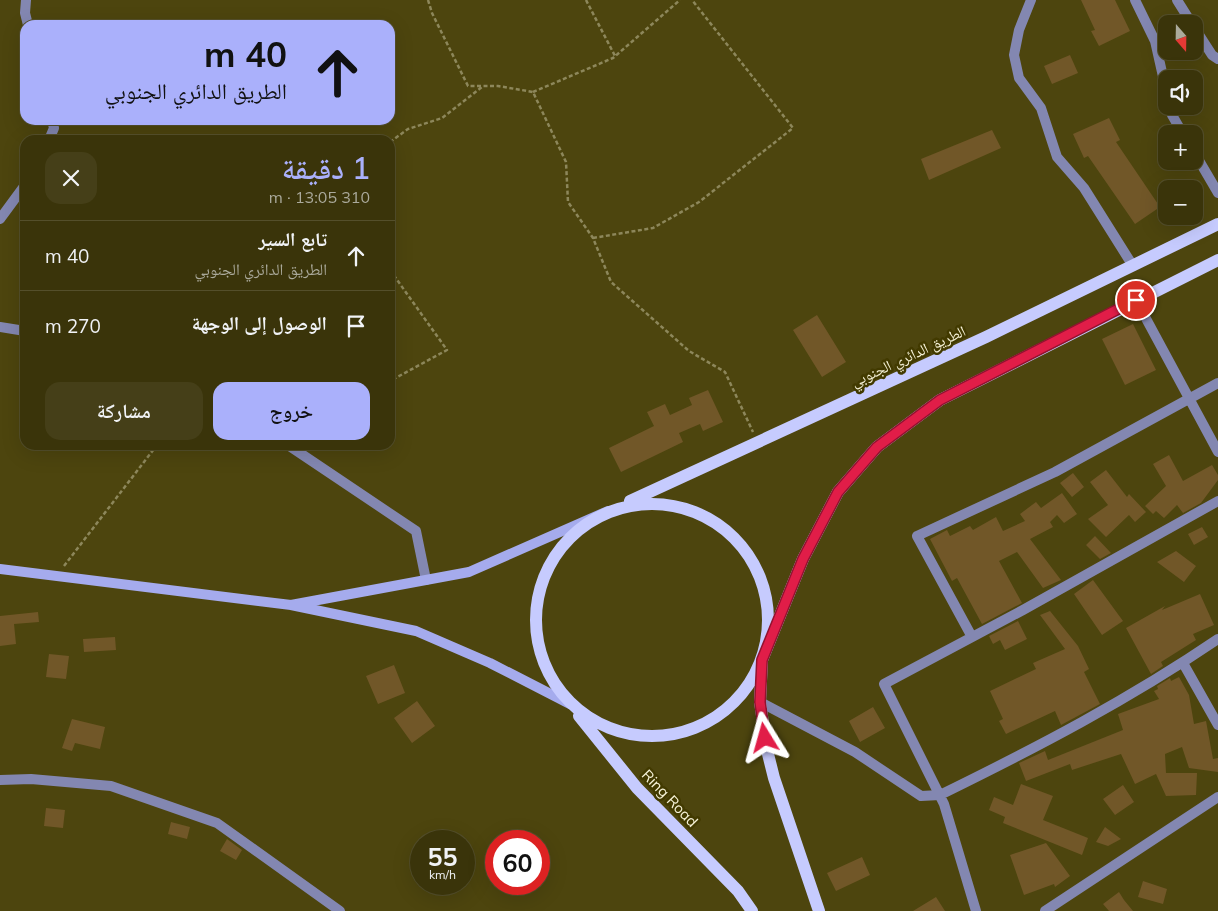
<!DOCTYPE html>
<html lang="ar">
<head>
<meta charset="utf-8">
<style>
  :root { --surface:#3a340a; --page:#453f18; --text:#f1f3f6; --muted:#abaa9c; --line:#544f2b; --accent:#aab0fb }
  body { margin:0; font-family:Mulish,"Noto Naskh Arabic",sans-serif; background:var(--page); color:var(--text); direction:rtl; height:100vh; display:flex; flex-direction:column; font-size:19px; white-space:nowrap }
  * { box-sizing:border-box; margin:0 }
  p { font-size:16px; color:var(--muted) }
  .icon { flex:none; width:28px; height:28px; fill:none; stroke:currentColor; stroke-width:2; stroke-linecap:round; stroke-linejoin:round }
  .map { position:relative; flex:1; overflow:hidden; direction:ltr }
  .details { position:absolute; left:20px; top:135px; width:375px; height:315px; display:flex; flex-direction:column; background:var(--surface); border-radius:15px; box-shadow:0 5px 20px #0002,0 0 0 1px var(--line); direction:rtl }
  .details>* { flex:none }
  .top-card { position:absolute; left:20px; top:20px; width:375px; height:105px; border-radius:15px; box-shadow:0 5px 20px #0002,0 0 0 1px var(--line); direction:rtl; background:#aab0fb; color:#111; overflow:hidden }
  .needle { width:32px; rotate:160deg }
  .buttons { position:absolute; left:1158px; top:15px; display:grid; gap:10px }
  .buttons a { display:grid; place-items:center; width:45px; height:45px; border-radius:10px; background:var(--surface); box-shadow:0 5px 20px #0002,0 0 0 1px var(--line); font-size:25px }
  .speed { position:absolute; left:410px; top:830px; display:flex; gap:10px; font-size:25px; font-weight:700; text-align:center }
  .speed>* { display:grid; place-content:center; width:65px; height:65px; border-radius:50%; background:var(--surface); box-shadow:0 5px 20px #0002,0 0 0 1px var(--line); line-height:1 }
  .speed small { font-size:12px; font-weight:400 }
  .speed .limit { border:8px solid #d22; background:#fff; color:#111 }
  .pin { position:absolute; display:grid; place-items:center; width:42px; height:42px; color:#fff; margin:-21px; border:2px solid #fff; border-radius:50%; box-shadow:0 1px 5px #0007 }
  .me { position:absolute; width:55px; margin:-28px; rotate:352deg; stroke-linejoin:round; filter:drop-shadow(0 0 4px #0008) }
  .turn { display:flex; align-items:center; gap:18px; height:105px; padding:0 25px; font-size:22px }
  .turn .icon { width:65px; height:65px; stroke-width:2.5 }
  .turn b { display:block; font-size:35px; line-height:42px }
  .round { display:grid; place-items:center; flex:none; width:52px; height:52px; border-radius:15px; background:var(--page) }
  .overview { display:flex; align-items:center; justify-content:space-between; height:85px; padding:0 25px }
  h1 { font-size:30px; font-weight:600; line-height:38px; color:var(--accent) }
  .button { display:flex; gap:10px; margin-top:auto; padding:10px 25px }
  .button a { flex:1; height:58px; border-radius:15px; background:var(--accent); color:#111; font-size:20px; font-weight:600; line-height:58px; text-align:center }
  .button a+a { background:var(--page); color:var(--text) }
  ul { padding:0; list-style:none }
  li { display:flex; align-items:center; gap:15px; height:70px; padding:0 25px; border-top:1px solid var(--line) }
  li div { flex:1 }
  li b { display:block; font-size:19px }
  li em { font-style:normal }
  .map>svg:first-child { display:block }
</style>
</head>
<body>
<div class="map">
<svg width="1218" height="911" viewBox="0 0 1218 911">
  <rect width="100%" height="100%" fill="#4d450e"/>
  <path fill="#715728" d="M 1081,0 L 1115,0 L 1130,31 L 1099,46 L 1091,31 L 1095,30 Z
    M 1070,55 L 1078,73 L 1052,84 L 1044,66 Z
    M 1109,118 L 1120,140 L 1116,142 L 1160,207 L 1135,224 L 1088,156 L 1084,158 L 1073,134 Z
    M 992,130 L 1001,148 L 929,180 L 921,159 Z
    M 817,315 L 846,362 L 822,377 L 793,330 Z
    M 1133,324 L 1156,370 L 1125,385 L 1102,339 Z
    M 708,390 L 723,422 L 703,431 L 700,424 L 679,433 L 683,442 L 621,472 L 609,448 L 654,426 L 647,412 L 665,404 L 670,415 L 692,405 L 689,398 Z
    M 1169,455 L 1183,481 L 1212,465 L 1218,475 L 1218,480 L 1201,503 L 1183,513 L 1177,505 L 1164,518 L 1156,511 L 1153,514 L 1145,506 L 1166,486 L 1153,464 Z
    M 1106,470 L 1127,497 L 1129,494 L 1146,512 L 1135,522 L 1129,515 L 1106,537 L 1088,519 L 1108,505 L 1090,482 Z
    M 1073,473 L 1084,487 L 1072,497 L 1060,483 Z
    M 1062,493 L 1077,514 L 1064,523 L 1057,515 L 1050,522 L 1053,527 L 1030,539 L 1061,580 L 1043,588 L 1017,552 L 999,561 L 1022,603 L 982,624 L 957,578 L 952,581 L 930,539 L 947,530 L 950,536 L 970,526 L 973,530 L 996,517 L 1003,531 L 1025,521 L 1020,514 L 1036,502 L 1041,508 Z
    M 1202,527 L 1208,537 L 1194,545 L 1188,534 Z
    M 1095,536 L 1111,553 L 1100,559 L 1086,545 Z
    M 1176,551 L 1196,566 L 1184,582 L 1157,562 Z
    M 1093,580 L 1123,621 L 1102,635 L 1074,594 Z
    M 1200,594 L 1214,625 L 1193,634 L 1196,640 L 1161,662 L 1163,666 L 1151,674 L 1126,628 L 1165,606 L 1162,610 Z
    M 1050,611 L 1078,646 L 1089,669 L 1084,672 L 1100,704 L 1061,725 L 1055,711 L 1006,734 L 999,721 L 1003,719 L 990,691 L 1036,669 L 1033,663 L 1065,649 L 1040,615 Z
    M 38,612 L 39,622 L 14,624 L 16,644 L 0,646 L 0,616 Z
    M 1018,621 L 1027,639 L 1005,650 L 1000,640 L 993,644 L 989,636 Z
    M 115,637 L 116,650 L 84,652 L 83,639 Z
    M 49,654 L 69,656 L 66,679 L 46,677 Z
    M 394,665 L 405,693 L 378,704 L 366,676 Z
    M 1179,677 L 1189,695 L 1194,724 L 1206,721 L 1213,759 L 1218,758 L 1218,772 L 1189,768 L 1182,747 L 1165,754 L 1166,773 L 1197,773 L 1196,795 L 1166,796 L 1156,774 L 1135,784 L 1121,754 L 1072,770 L 1070,764 L 1026,781 L 1019,763 L 1045,751 L 1048,760 L 1123,730 L 1118,714 L 1159,699 L 1154,691 L 1158,689 L 1157,686 L 1170,678 L 1171,681 Z
    M 417,701 L 435,726 L 412,743 L 394,718 Z
    M 873,707 L 885,728 L 860,742 L 849,721 Z
    M 72,719 L 105,727 L 100,749 L 75,743 L 72,751 L 62,748 Z
    M 1021,784 L 1053,796 L 1043,820 L 1088,838 L 1082,855 L 1003,823 L 1005,817 L 989,810 L 994,797 L 1013,805 Z
    M 1123,785 L 1134,802 L 1115,815 L 1103,799 Z
    M 46,808 L 65,810 L 63,828 L 44,826 Z
    M 171,822 L 190,827 L 187,839 L 168,834 Z
    M 1105,827 L 1121,839 L 1108,846 L 1096,842 Z
    M 227,839 L 242,850 L 236,860 L 220,851 Z
    M 1046,843 L 1070,876 L 1055,887 L 1054,884 L 1024,895 L 1010,855 Z
    M 862,857 L 870,875 L 836,891 L 827,873 Z
    M 1143,881 L 1167,889 L 1163,904 L 1138,897 Z
    M 1119,892 L 1124,900 L 1133,911 L 1109,911 L 1103,904 Z
    M 936,897 L 945,911 L 913,911 Z"/>
  <g fill="none" stroke-linecap="round" stroke-linejoin="round">
    <path stroke="#8d875b" stroke-width="2.5" stroke-dasharray="4 2.5" stroke-linecap="butt" d="M 428,0 L 432,13 L 468,86 L 498,86 L 533,92 L 566,162 L 568,202 L 593,238 L 611,282 L 689,351 L 725,372 L 753,432
      M 586,0 L 615,56
      M 533,92 L 613,58 L 680,0
      M 390,142 L 408,129 L 442,118 L 482,87
      M 593,238 L 653,228 L 699,202 L 793,128 L 692,0
      M 390,270 L 447,350 L 390,381
      M 64,566 L 157,445"/>
    <path stroke="#8387b1" stroke-width="10" d="M 26,0 L 25,13 L 28,25
      M 1031,0 L 1019,30 L 1014,55 L 1019,78 L 1041,108 L 1057,157 L 1084,188 L 1133,266
      M 1135,0 L 1155,41 L 1166,90
      M 1177,0 L 1192,24
      M 1194,27 L 1212,55 L 1218,59
      M 1170,106 L 1172,115 L 1183,134
      M 49,140 L 54,128 L 52,120
      M 1194,152 L 1218,193
      M 0,219 L 25,185
      M 1136,300 L 1218,452
      M 0,327 L 25,331
      M 288,445 L 416,531 L 426,580
      M 972,637 L 917,536 L 1055,472 L 1218,383
      M 1183,663 L 1218,725
      M 760,702 L 855,752 L 921,796 L 940,795 C 1036,748 1130,699 1218,639
      M 0,780 L 31,779 L 111,786 L 217,823 L 340,911
      M 976,911 L 944,804 L 884,684 L 1023,610 L 1218,501
      M 1045,911 L 1218,797"/>
    <path stroke="#a5abed" stroke-width="10" d="M 0,569 L 291,605
      M 570,704 L 490,663 L 416,631 L 291,605 L 469,572 L 608,511"/>
    <path stroke="#c6cbfe" stroke-width="12" d="M 630,501 L 986,337 L 1218,224
      M536 620a116 116 0 1 1 232 0a116 116 0 1 1-232 0Z
      M 579,716 L 637,788 L 738,891 L 752,911
      M 819,911 L 774,778 L 767,750 L 760,702 L 762,660 L 803,559 L 838,492 L 877,447 L 940,400 L 1218,260"/>
  </g>
  <g fill="none" stroke-linecap="round" stroke-linejoin="round">
    <g stroke="#92132f" stroke-width="12">
      <path id="route" d="M 765,738 L 760,702 L 762,660 L 803,559 L 838,492 L 877,447 L 940,400 L 1136,300"/>
    </g>
    <use href="#route" stroke="#e11d48" stroke-width="9"/>
  </g>
  <g text-anchor="middle" dominant-baseline="central" stroke-width="5" stroke-linejoin="round" paint-order="stroke">
    <g font-size="15" fill="#f6f2d7" stroke="#423a00">
      <text transform="translate(908 356) rotate(-25)">الطريق الدائري الجنوبي</text>
      <text transform="translate(670 798) rotate(46)">Ring Road</text>
    </g>
  </g>
</svg>
<div class="buttons">
<a><svg class="needle" viewBox="-14 -14 28 28"><path d="M0-13l5 13h-10z" fill="#e53935"/><path d="M0 13l5-13h-10z" fill="#abaa9c"/></svg></a>
<a><svg class="icon" aria-label="sound" viewBox="0 0 24 24"><path d="M4 9h4l5-4v14l-5-4H4zM17 9q2 3 0 6"/></svg></a>
<a>+</a>
<a>−</a>
</div>
<div class="speed"><div>55<small>km/h</small></div><div class="limit">60</div></div>
<div class="pin" style="left:1136px;top:300px;background:#d93025"><svg class="icon" aria-label="arrive" viewBox="0 0 24 24"><path d="M6 21V4h12l-3 4 3 4H6"/></svg></div>
<svg class="me" style="left:765px;top:738px" viewBox="-20 -20 40 40"><path d="M0-17L14 15 0 8-14 15z" fill="#e11d48" stroke="#fff" stroke-width="4"/></svg>
<div class="top-card">
<div class="turn"><svg class="icon" aria-label="ahead" viewBox="0 0 24 24"><path d="M12 20V5M6 11l6-6 6 6"/></svg><div><b>40 m</b>الطريق الدائري الجنوبي</div></div>
</div>
<section class="details">
<div class="overview"><div><h1>1 دقيقة</h1><p>310 m · 13:05</p></div><a class="round"><svg class="icon" aria-label="close" viewBox="0 0 24 24"><path d="M6 6l12 12M18 6L6 18"/></svg></a></div>
<ul>
<li><svg class="icon" aria-label="ahead" viewBox="0 0 24 24"><path d="M12 20V5M6 11l6-6 6 6"/></svg><div><b>تابع السير</b><p>الطريق الدائري الجنوبي</p></div><em>40 m</em></li>
<li><svg class="icon" aria-label="arrive" viewBox="0 0 24 24"><path d="M6 21V4h12l-3 4 3 4H6"/></svg><div><b>الوصول إلى الوجهة</b></div><em>270 m</em></li>
</ul>
<div class="button"><a>خروج</a><a>مشاركة</a></div>
</section>
</div>
</body>
</html>
